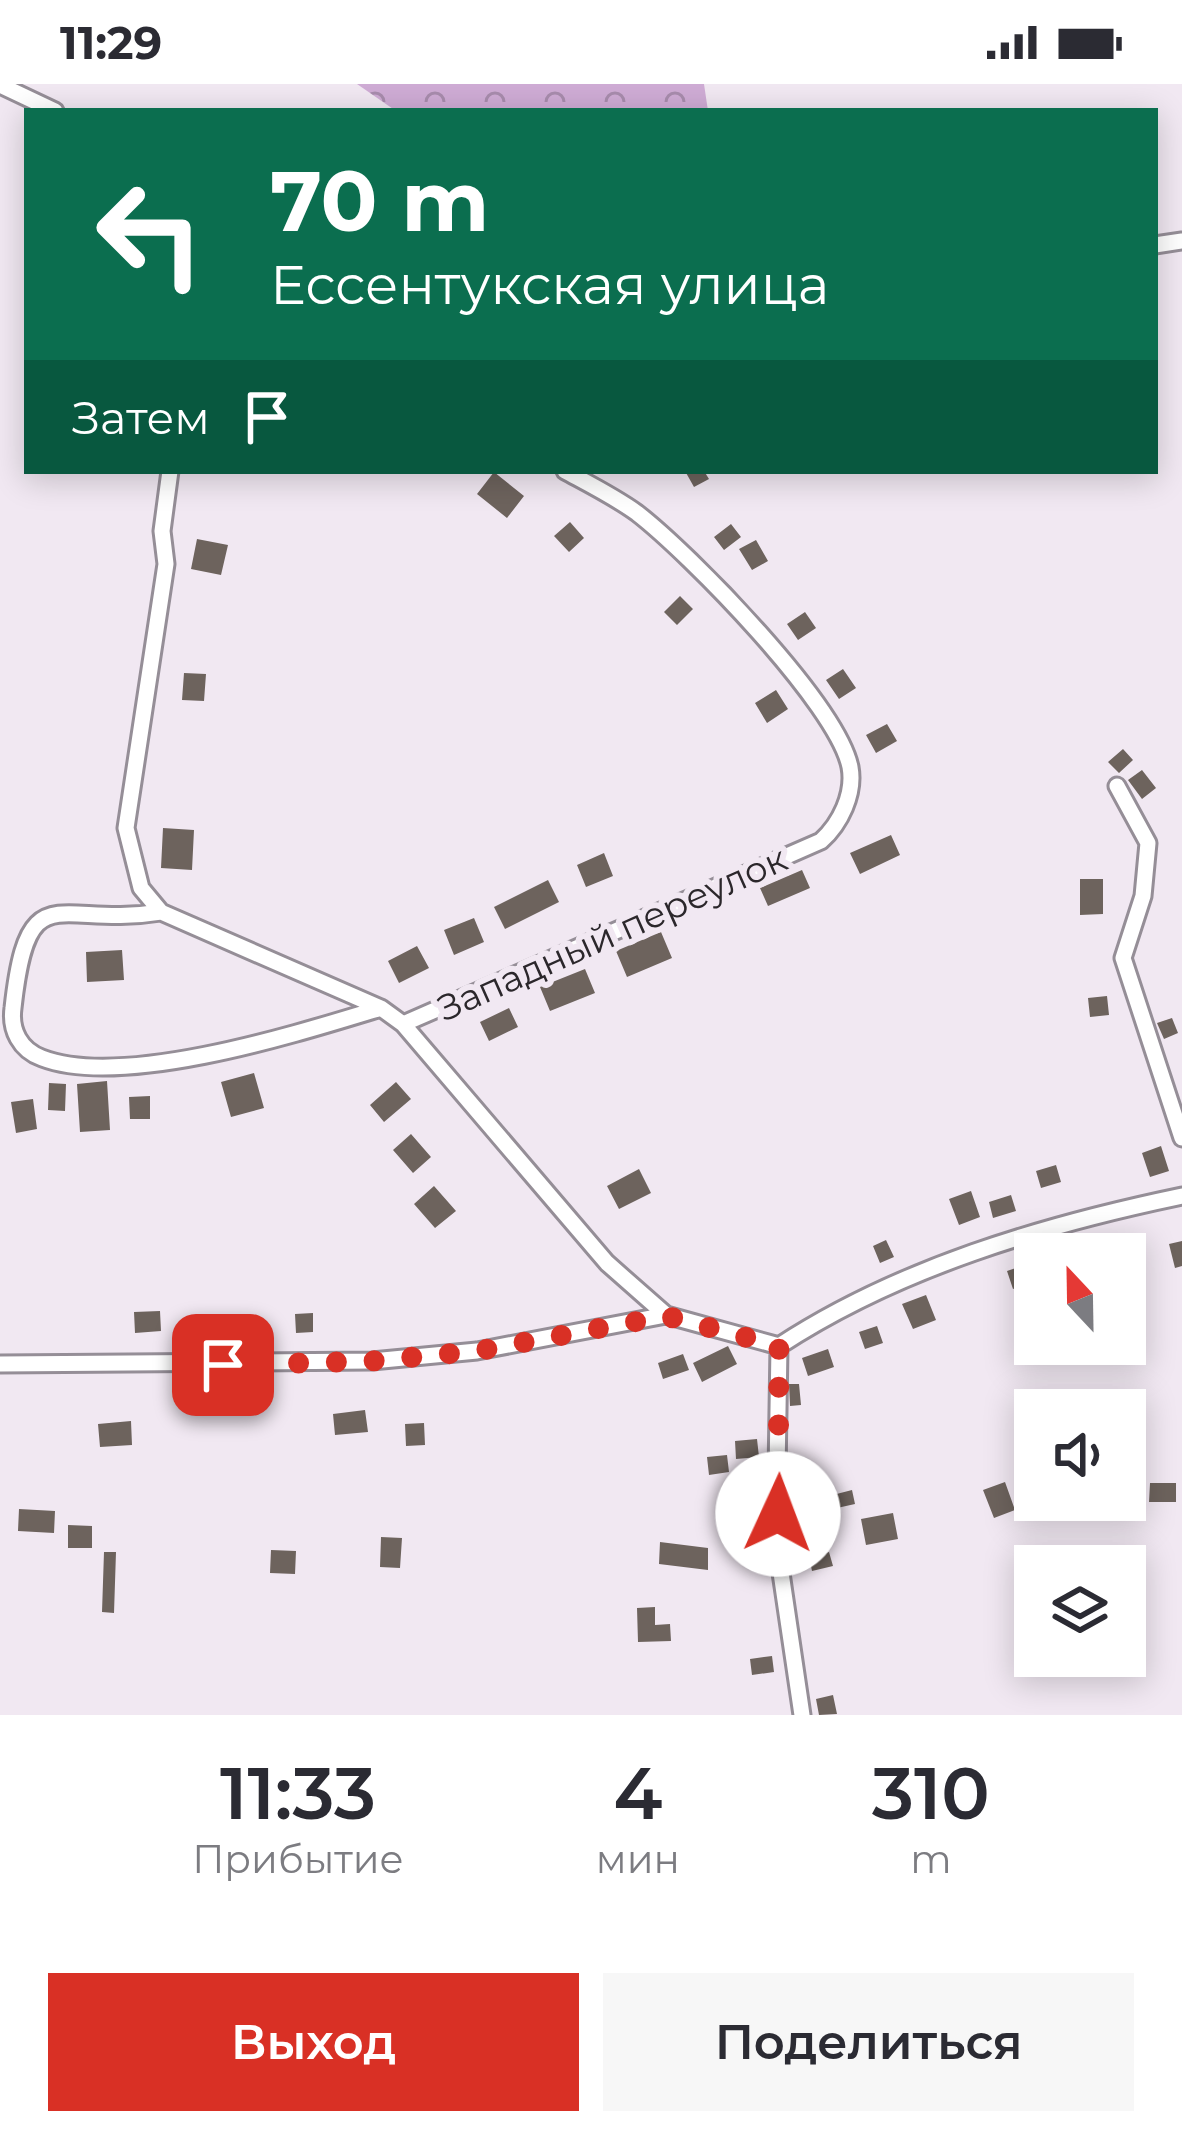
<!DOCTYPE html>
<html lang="ru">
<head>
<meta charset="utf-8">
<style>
  :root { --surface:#fff; --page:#f7f7f7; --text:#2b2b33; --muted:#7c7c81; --accent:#d93025 }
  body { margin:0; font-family:Montserrat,sans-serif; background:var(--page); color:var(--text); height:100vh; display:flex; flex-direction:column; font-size:45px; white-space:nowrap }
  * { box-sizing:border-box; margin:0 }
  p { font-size:39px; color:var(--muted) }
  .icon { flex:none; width:66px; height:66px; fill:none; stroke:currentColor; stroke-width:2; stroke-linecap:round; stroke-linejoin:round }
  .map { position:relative; height:1631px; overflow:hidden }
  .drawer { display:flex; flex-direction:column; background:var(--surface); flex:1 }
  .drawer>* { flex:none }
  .guide { position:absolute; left:24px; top:24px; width:1134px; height:366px; border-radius:0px; box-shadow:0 6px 30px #0003; background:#0b6e4f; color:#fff; overflow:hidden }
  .needle { width:78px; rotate:338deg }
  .tools { position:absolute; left:1014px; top:1149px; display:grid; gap:24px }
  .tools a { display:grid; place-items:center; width:132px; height:132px; border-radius:0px; background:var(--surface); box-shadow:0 6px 30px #0003; font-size:60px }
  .pin { position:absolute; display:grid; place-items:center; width:102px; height:102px; color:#fff; margin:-51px; border-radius:24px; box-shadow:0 6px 18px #0006 }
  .me { position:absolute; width:132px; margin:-66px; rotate:2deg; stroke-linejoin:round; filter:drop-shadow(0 0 9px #0008) }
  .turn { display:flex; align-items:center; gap:42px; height:252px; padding:0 48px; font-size:54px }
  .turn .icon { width:156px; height:156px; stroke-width:2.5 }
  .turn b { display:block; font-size:84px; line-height:102px }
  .then { display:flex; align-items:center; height:114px; padding:0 48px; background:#0003; gap:24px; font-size:45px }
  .eta { display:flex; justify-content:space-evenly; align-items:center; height:204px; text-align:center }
  .eta b { font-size:72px; font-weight:600; line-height:84px }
  .action { display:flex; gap:24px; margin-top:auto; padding:24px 48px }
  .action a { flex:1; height:138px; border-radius:0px; background:var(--accent); color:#fff; font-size:48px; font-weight:600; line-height:138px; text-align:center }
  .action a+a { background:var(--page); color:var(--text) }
  .status { display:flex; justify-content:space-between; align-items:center; height:84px; padding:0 60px; background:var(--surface); direction:ltr }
  .status svg { height:33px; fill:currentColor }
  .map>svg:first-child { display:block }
</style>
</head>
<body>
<div class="status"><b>11:29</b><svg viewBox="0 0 49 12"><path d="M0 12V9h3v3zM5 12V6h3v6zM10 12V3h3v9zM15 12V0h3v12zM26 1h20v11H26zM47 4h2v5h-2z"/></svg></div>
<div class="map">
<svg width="1182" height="1631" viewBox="0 0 1182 1631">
  <defs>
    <pattern id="forest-crowns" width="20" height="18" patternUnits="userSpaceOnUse" patternTransform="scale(3)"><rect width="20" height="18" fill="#cfacd5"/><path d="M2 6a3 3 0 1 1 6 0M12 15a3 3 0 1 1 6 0" fill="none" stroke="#a88cad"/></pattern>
  </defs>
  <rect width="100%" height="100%" fill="#f1e8f2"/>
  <path fill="url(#forest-crowns)" d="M 357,0 L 704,0 L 708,27 L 396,27 Z"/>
  <path fill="#6d635d" d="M 685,387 L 704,387 L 709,395 L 694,403 Z
    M 494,388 L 524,412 L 507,434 L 477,410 Z
    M 570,438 L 584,454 L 569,468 L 554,452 Z
    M 731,440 L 741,453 L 724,466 L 714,453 Z
    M 197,455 L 228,461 L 221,491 L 191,485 Z
    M 756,456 L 768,477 L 752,486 L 739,465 Z
    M 680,512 L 693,525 L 677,541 L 664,528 Z
    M 805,528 L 816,544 L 798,556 L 787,540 Z
    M 843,585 L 856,604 L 839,615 L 826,596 Z
    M 184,589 L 206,590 L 204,617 L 182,616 Z
    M 776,606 L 788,625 L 767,639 L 755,619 Z
    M 887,640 L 897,657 L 876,669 L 866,651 Z
    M 1123,665 L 1133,676 L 1119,689 L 1108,678 Z
    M 1142,686 L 1156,704 L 1142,715 L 1128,696 Z
    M 163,744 L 194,746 L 192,786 L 161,784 Z
    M 891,751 L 900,771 L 860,790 L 850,769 Z
    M 604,769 L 613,792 L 586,803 L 577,781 Z
    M 802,786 L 810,804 L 768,822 L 760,804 Z
    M 1080,795 L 1103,795 L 1103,830 L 1080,831 Z
    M 548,796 L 559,818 L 505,845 L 494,823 Z
    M 474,834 L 484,858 L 454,871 L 444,846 Z
    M 661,848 L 672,874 L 627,893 L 616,867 Z
    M 417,862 L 429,884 L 399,899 L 388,877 Z
    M 122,866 L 124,896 L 87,898 L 86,868 Z
    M 585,885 L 595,909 L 550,927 L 540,903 Z
    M 1107,912 L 1109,931 L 1090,933 L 1088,914 Z
    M 509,924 L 518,943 L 489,957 L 480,938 Z
    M 1172,934 L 1178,949 L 1164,955 L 1157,939 Z
    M 254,989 L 264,1024 L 231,1033 L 221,998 Z
    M 107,997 L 110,1046 L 80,1048 L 77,1000 Z
    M 396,998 L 411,1015 L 384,1038 L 370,1021 Z
    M 49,999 L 66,1000 L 65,1027 L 48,1026 Z
    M 150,1012 L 150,1035 L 130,1035 L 129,1013 Z
    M 33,1015 L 37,1045 L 16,1049 L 11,1018 Z
    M 411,1050 L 431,1073 L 413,1089 L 393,1066 Z
    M 1161,1062 L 1169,1087 L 1150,1093 L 1142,1069 Z
    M 1056,1081 L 1061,1098 L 1041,1104 L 1036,1087 Z
    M 639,1085 L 651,1109 L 619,1125 L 607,1102 Z
    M 434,1102 L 456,1127 L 435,1144 L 414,1120 Z
    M 971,1107 L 980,1133 L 959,1141 L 949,1115 Z
    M 1011,1111 L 1016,1127 L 993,1134 L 989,1118 Z
    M 886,1156 L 894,1173 L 880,1179 L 873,1162 Z
    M 1182,1157 L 1182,1182 L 1175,1184 L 1169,1160 Z
    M 1028,1180 L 1034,1198 L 1013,1205 L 1007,1187 Z
    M 926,1211 L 936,1236 L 913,1245 L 902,1220 Z
    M 160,1227 L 161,1247 L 135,1249 L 134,1228 Z
    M 313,1229 L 313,1248 L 296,1249 L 295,1230 Z
    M 877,1242 L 883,1259 L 865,1265 L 859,1248 Z
    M 728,1262 L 737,1280 L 702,1298 L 693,1279 Z
    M 828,1265 L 834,1283 L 808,1292 L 802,1274 Z
    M 683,1270 L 689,1286 L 663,1295 L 658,1279 Z
    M 789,1300 L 799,1300 L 801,1321 L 790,1322 Z
    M 365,1326 L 368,1348 L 335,1351 L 333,1330 Z
    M 131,1337 L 132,1361 L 100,1363 L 98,1340 Z
    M 424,1339 L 425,1361 L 406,1362 L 405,1340 Z
    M 757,1355 L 759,1373 L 736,1375 L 735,1357 Z
    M 727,1371 L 729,1388 L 709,1391 L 707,1373 Z
    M 1005,1398 L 1015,1426 L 994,1434 L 983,1406 Z
    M 1150,1399 L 1176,1399 L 1176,1418 L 1149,1418 Z
    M 852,1406 L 855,1420 L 828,1426 L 825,1413 Z
    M 19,1425 L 55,1427 L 54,1449 L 18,1447 Z
    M 893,1429 L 898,1455 L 866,1461 L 861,1435 Z
    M 68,1441 L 92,1442 L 92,1464 L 68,1464 Z
    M 381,1453 L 402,1454 L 400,1484 L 380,1483 Z
    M 660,1458 L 708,1464 L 708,1486 L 659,1480 Z
    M 271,1466 L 296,1467 L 295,1490 L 270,1489 Z
    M 104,1468 L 116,1468 L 114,1529 L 102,1528 Z
    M 829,1468 L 833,1482 L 812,1487 L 809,1473 Z
    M 655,1523 L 655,1541 L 670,1540 L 671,1557 L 638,1558 L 637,1524 Z
    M 772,1572 L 774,1588 L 752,1591 L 750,1575 Z
    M 1039,1572 L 1068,1572 L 1072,1585 L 1044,1592 Z
    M 833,1611 L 837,1630 L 819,1631 L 816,1615 Z"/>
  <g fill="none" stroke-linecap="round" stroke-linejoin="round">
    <g stroke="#958e97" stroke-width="21">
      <path id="minor" d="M 0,1 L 55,27
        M 1155,161 L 1182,157
        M 170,387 L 162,447 L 166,480 L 126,744 L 141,804 L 161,828 L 381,924 L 403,940 L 607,1179 L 666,1231
        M 1117,702 L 1148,759 L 1143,812 L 1123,874 L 1182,1054
        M 161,828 C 58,845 28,787 13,924 C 10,946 20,966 42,974 C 123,1005 299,949 381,924
        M 403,940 L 821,757 C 840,740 855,710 850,683 C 837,620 690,470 637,429 C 615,413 589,400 565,387
        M 779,1262 L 776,1455 L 802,1631
        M 0,1280 L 372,1277 L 477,1267 L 666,1231 L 779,1262 C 898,1184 1043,1141 1182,1112"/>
    </g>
    <use href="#minor" stroke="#fff" stroke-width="15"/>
  </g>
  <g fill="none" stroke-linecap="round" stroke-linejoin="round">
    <path stroke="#d93025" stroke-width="21" stroke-dasharray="0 37.8" d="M 223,1281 L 372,1277 L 477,1267 L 666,1232 L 779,1262 L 778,1430"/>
  </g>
  <g text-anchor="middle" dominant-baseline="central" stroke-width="12" stroke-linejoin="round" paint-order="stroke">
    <g font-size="36" fill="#2b272b" stroke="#f1e8f2">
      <text transform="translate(612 849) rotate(-24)">Западный переулок</text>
    </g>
  </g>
</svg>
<div class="tools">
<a><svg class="needle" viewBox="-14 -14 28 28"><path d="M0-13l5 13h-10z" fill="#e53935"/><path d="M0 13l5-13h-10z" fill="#7c7c81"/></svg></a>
<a><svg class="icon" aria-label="sound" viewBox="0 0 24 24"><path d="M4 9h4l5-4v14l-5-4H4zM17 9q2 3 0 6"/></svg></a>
<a><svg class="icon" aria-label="layers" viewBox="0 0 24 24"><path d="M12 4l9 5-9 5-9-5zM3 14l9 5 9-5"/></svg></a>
</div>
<div class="pin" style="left:223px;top:1281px;background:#d93025"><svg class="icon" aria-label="arrive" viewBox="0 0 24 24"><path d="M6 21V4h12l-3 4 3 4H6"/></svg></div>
<svg class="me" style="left:778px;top:1430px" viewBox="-20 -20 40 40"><circle r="19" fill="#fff"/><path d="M0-13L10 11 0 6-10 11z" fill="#d93025"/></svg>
<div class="guide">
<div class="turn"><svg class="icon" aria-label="left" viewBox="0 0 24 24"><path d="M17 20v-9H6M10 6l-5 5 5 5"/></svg><div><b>70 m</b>Ессентукская улица</div></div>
<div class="then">Затем<svg class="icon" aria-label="arrive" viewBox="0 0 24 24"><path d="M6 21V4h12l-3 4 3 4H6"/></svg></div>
</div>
</div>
<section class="drawer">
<div class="eta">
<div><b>11:33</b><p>Прибытие</p></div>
<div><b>4</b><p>мин</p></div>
<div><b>310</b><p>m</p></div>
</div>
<div class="action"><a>Выход</a><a>Поделиться</a></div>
</section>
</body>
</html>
